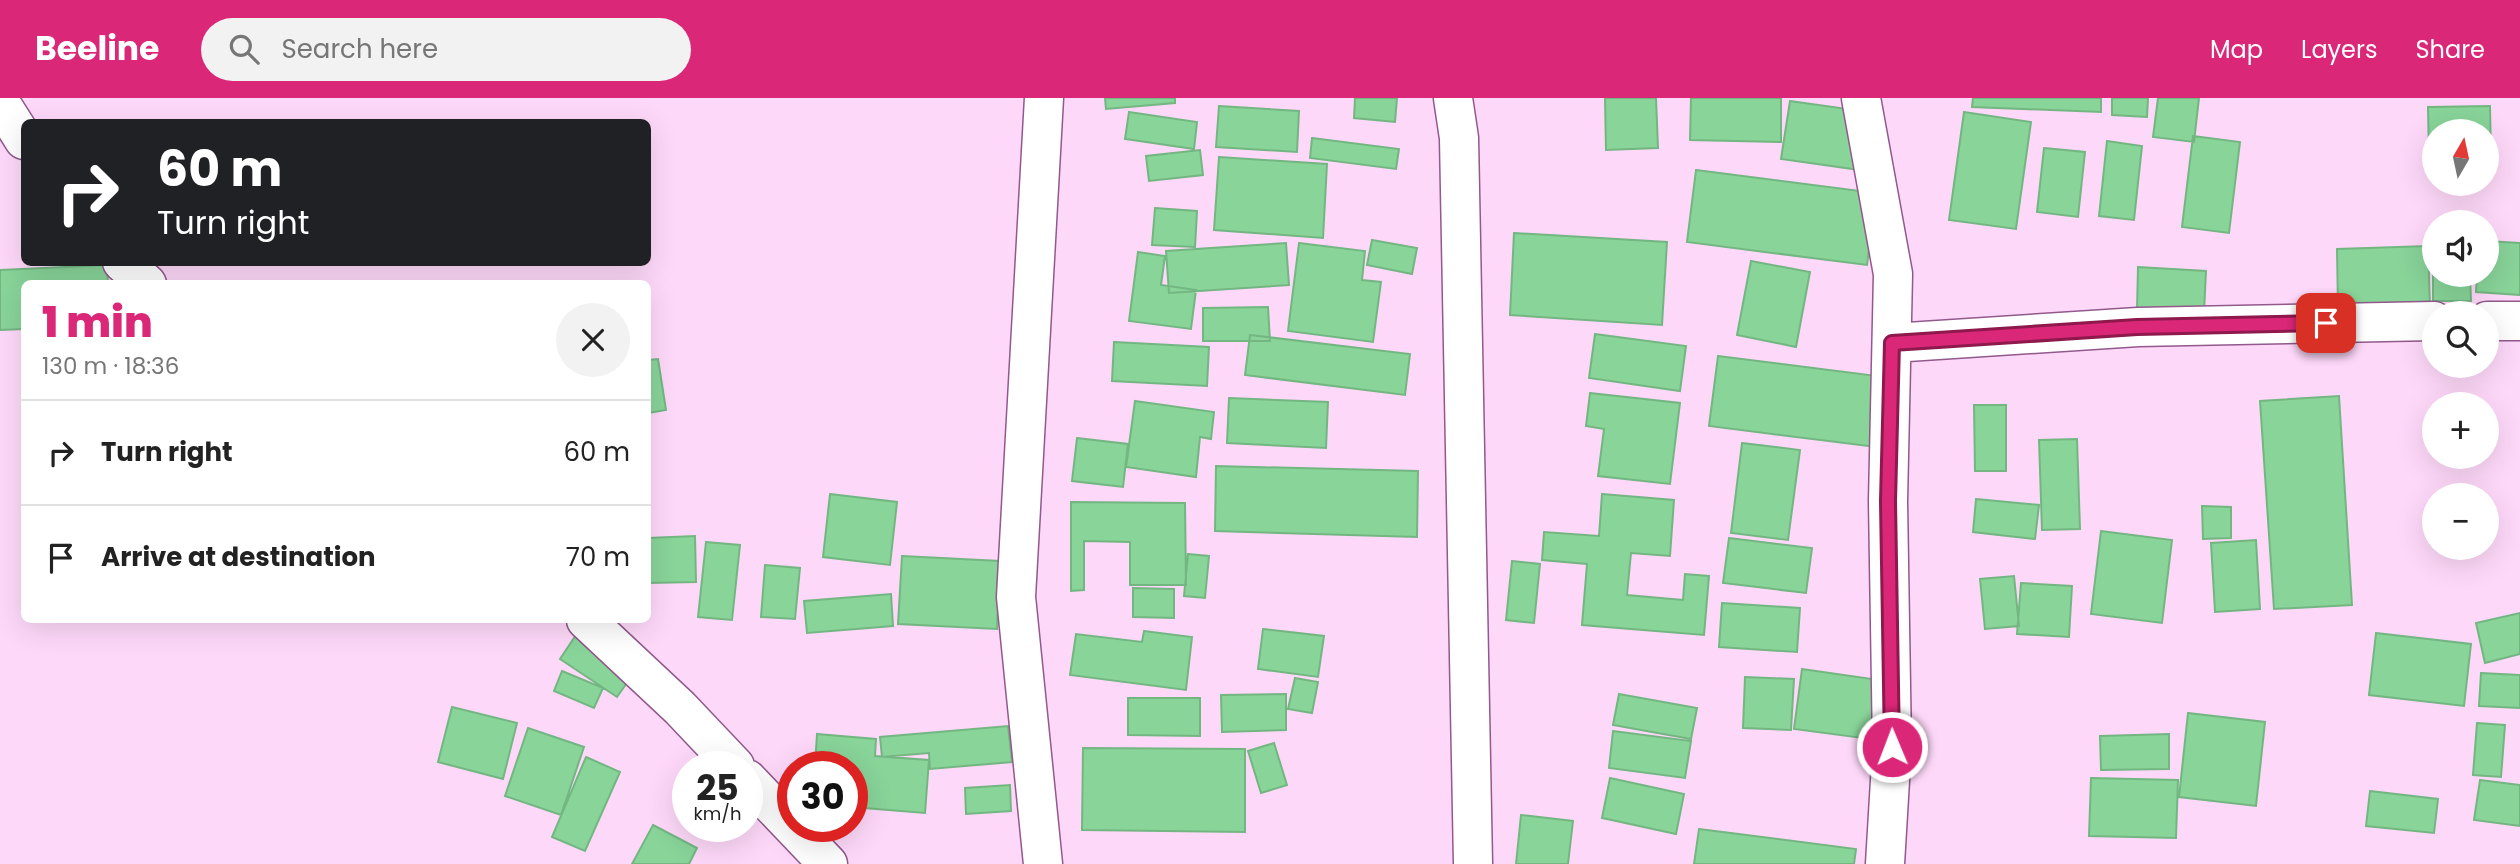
<!DOCTYPE html>
<html lang="en">
<head>
<meta charset="utf-8">
<style>
  :root { --surface:#fff; --page:#f2f2f2; --text:#222; --muted:#767676; --line:#e0e0e0; --accent:#db2777 }
  body { margin:0; font-family:Poppins,sans-serif; background:var(--page); color:var(--text); height:100vh; display:flex; flex-direction:column; font-size:26px; white-space:nowrap }
  * { box-sizing:border-box; margin:0 }
  p { font-size:23px; color:var(--muted) }
  .icon { flex:none; width:38px; height:38px; fill:none; stroke:currentColor; stroke-width:2; stroke-linecap:round; stroke-linejoin:round }
  .map { position:relative; flex:1; overflow:hidden }
  .drawer { position:absolute; left:21px; top:182px; width:630px; height:343px; display:flex; flex-direction:column; background:var(--surface); border-radius:10px; box-shadow:0 7px 28px #0002 }
  .drawer>* { flex:none }
  .guide { position:absolute; left:21px; top:21px; width:630px; height:147px; border-radius:10px; box-shadow:0 7px 28px #0002; background:#202124; color:#fff; overflow:hidden }
  .needle { width:46px; rotate:9deg }
  .tools { position:absolute; left:2422px; top:21px; display:grid; gap:14px }
  .tools a { display:grid; place-items:center; width:77px; height:77px; border-radius:50%; background:var(--surface); box-shadow:0 7px 28px #0002; font-size:35px }
  .speed { position:absolute; left:672px; top:653px; display:flex; gap:14px; font-size:35px; font-weight:700; text-align:center }
  .speed>* { display:grid; place-content:center; width:91px; height:91px; border-radius:50%; background:var(--surface); box-shadow:0 7px 28px #0002; line-height:1 }
  .speed small { font-size:18px; font-weight:400 }
  .speed .limit { border:10px solid #d22; background:#fff; color:#111 }
  .pin { position:absolute; display:grid; place-items:center; width:60px; height:60px; color:#fff; margin:-30px; border-radius:14px; box-shadow:0 4px 10px #0006 }
  .me { position:absolute; width:77px; margin:-38px; rotate:359deg; stroke-linejoin:round; filter:drop-shadow(0 0 5px #0008) }
  .turn { display:flex; align-items:center; gap:24px; height:147px; padding:0 21px; font-size:32px }
  .turn .icon { width:91px; height:91px; stroke-width:2.5 }
  .turn b { display:block; font-size:49px; line-height:60px }
  .round { display:grid; place-items:center; flex:none; width:74px; height:74px; border-radius:37px; background:var(--page) }
  .overview { display:flex; align-items:center; justify-content:space-between; height:119px; padding:0 21px }
  h1 { font-size:42px; font-weight:800; line-height:52px; color:var(--accent) }
  ul { padding:0; list-style:none }
  li { display:flex; align-items:center; gap:21px; height:105px; padding:0 21px; border-top:2px solid var(--line) }
  li div { flex:1 }
  li b { display:block; font-size:26px }
  li em { font-style:normal }
  header { display:flex; align-items:center; gap:42px; box-sizing:border-box; height:98px; padding:0 35px; background:var(--accent); color:#fff }
  header strong { font-size:33px }
  nav { display:flex; gap:38px; margin-inline-start:auto; font-size:24px }
  .search { width:490px; height:63px; background:var(--page); display:flex; align-items:center; gap:18px; box-sizing:border-box; padding:0 24px; border-radius:38px; color:var(--muted); font-size:26px }
  .map>svg:first-child { display:block }
</style>
</head>
<body>
<header>
<strong>Beeline</strong>
<div class="search"><svg class="icon" aria-label="search" viewBox="0 0 24 24"><circle cx="10" cy="10" r="6"/><path d="M15 15l6 6"/></svg>Search here</div>
<nav><a>Map</a><a>Layers</a><a>Share</a></nav>
</header>
<div class="map">
<svg width="2520" height="766" viewBox="0 0 2520 766">
  <rect width="100%" height="100%" fill="#fed8f9"/>
  <path fill="#88d499" stroke="#73b682" stroke-width="2" d="M 1105,0 L 1175,0 L 1175,5 L 1106,11 Z
    M 1355,0 L 1397,0 L 1395,24 L 1354,20 Z
    M 1605,0 L 1656,0 L 1658,50 L 1606,52 Z
    M 1691,0 L 1781,0 L 1781,44 L 1690,42 Z
    M 1973,0 L 2101,0 L 2101,14 L 1972,9 Z
    M 2112,0 L 2148,0 L 2147,19 L 2112,17 Z
    M 2158,0 L 2199,0 L 2194,44 L 2153,39 Z
    M 1790,3 L 1883,16 L 1874,74 L 1781,61 Z
    M 1219,8 L 1299,13 L 1297,54 L 1216,49 Z
    M 2490,8 L 2491,58 L 2487,58 L 2487,33 L 2434,33 L 2434,59 L 2429,59 L 2428,9 Z
    M 1129,14 L 1197,24 L 1194,51 L 1125,41 Z
    M 1964,14 L 2031,24 L 2016,131 L 1949,122 Z
    M 2193,38 L 2240,44 L 2229,135 L 2182,129 Z
    M 1312,40 L 1399,51 L 1396,71 L 1310,60 Z
    M 2107,43 L 2142,48 L 2134,122 L 2099,118 Z
    M 2044,50 L 2085,54 L 2078,119 L 2037,114 Z
    M 1200,52 L 1203,77 L 1149,83 L 1146,58 Z
    M 1219,59 L 1327,66 L 1323,140 L 1214,132 Z
    M 1696,72 L 1876,95 L 1867,167 L 1687,144 Z
    M 1155,110 L 1197,113 L 1195,149 L 1152,147 Z
    M 1514,135 L 1667,144 L 1662,227 L 1510,217 Z
    M 2433,136 L 2434,177 L 2470,177 L 2471,203 L 2433,203 Z
    M 1372,142 L 1417,150 L 1412,176 L 1367,167 Z
    M 2487,143 L 2520,145 L 2520,197 L 2476,194 L 2477,177 L 2487,177 Z
    M 1286,145 L 1289,187 L 1169,195 L 1166,153 Z
    M 1299,145 L 1365,153 L 1362,182 L 1381,184 L 1373,244 L 1288,233 Z
    M 2428,148 L 2430,209 L 2338,212 L 2337,151 Z
    M 1138,154 L 1165,158 L 1161,187 L 1196,192 L 1191,231 L 1129,223 Z
    M 1751,163 L 1810,174 L 1796,249 L 1737,237 Z
    M 107,167 L 108,186 L 24,186 L 24,231 L 0,232 L 0,172 Z
    M 2138,169 L 2206,173 L 2204,215 L 2137,212 Z
    M 1268,209 L 1270,243 L 1203,243 L 1203,210 Z
    M 1595,236 L 1686,248 L 1680,293 L 1589,280 Z
    M 1250,237 L 1410,256 L 1405,297 L 1245,277 Z
    M 1114,244 L 1209,249 L 1207,288 L 1112,283 Z
    M 1718,258 L 1893,280 L 1884,350 L 1709,328 Z
    M 658,261 L 666,312 L 648,315 L 648,262 Z
    M 1590,295 L 1680,305 L 1670,386 L 1598,378 L 1604,331 L 1586,328 Z
    M 2339,298 L 2352,507 L 2274,511 L 2260,303 Z
    M 1229,300 L 1328,304 L 1326,350 L 1227,345 Z
    M 1135,303 L 1214,314 L 1211,341 L 1200,339 L 1196,379 L 1126,369 Z
    M 1974,307 L 2006,307 L 2006,373 L 1975,373 Z
    M 1077,340 L 1128,346 L 1123,389 L 1072,383 Z
    M 2077,341 L 2080,431 L 2042,432 L 2039,342 Z
    M 1742,345 L 1800,352 L 1788,442 L 1731,435 Z
    M 1216,368 L 1418,373 L 1417,439 L 1215,433 Z
    M 830,396 L 897,404 L 890,467 L 823,459 Z
    M 1602,396 L 1674,402 L 1670,458 L 1631,455 L 1627,497 L 1683,502 L 1685,476 L 1709,478 L 1704,537 L 1582,527 L 1587,466 L 1542,462 L 1544,434 L 1599,438 Z
    M 1976,401 L 2039,407 L 2035,441 L 1973,434 Z
    M 1071,404 L 1185,405 L 1186,487 L 1130,487 L 1130,444 L 1084,443 L 1084,492 L 1071,493 Z
    M 2202,408 L 2231,409 L 2231,440 L 2203,441 Z
    M 2101,433 L 2172,442 L 2162,525 L 2091,516 Z
    M 695,438 L 696,484 L 648,485 L 648,440 Z
    M 1729,440 L 1812,450 L 1806,495 L 1723,485 Z
    M 2256,442 L 2260,511 L 2215,514 L 2211,445 Z
    M 706,444 L 740,447 L 732,522 L 698,519 Z
    M 1188,456 L 1209,458 L 1205,500 L 1184,498 Z
    M 902,458 L 1000,463 L 997,531 L 898,526 Z
    M 1512,463 L 1540,466 L 1534,525 L 1506,522 Z
    M 765,467 L 800,470 L 795,521 L 761,519 Z
    M 2014,478 L 2019,528 L 1985,531 L 1980,481 Z
    M 2021,485 L 2072,488 L 2069,539 L 2017,536 Z
    M 1133,490 L 1174,491 L 1174,520 L 1133,519 Z
    M 891,496 L 893,528 L 807,535 L 804,503 Z
    M 1722,505 L 1800,510 L 1797,554 L 1719,549 Z
    M 2520,515 L 2520,556 L 2485,565 L 2476,525 Z
    M 1263,531 L 1324,538 L 1318,579 L 1258,571 Z
    M 1144,533 L 1192,539 L 1186,592 L 1070,577 L 1076,536 L 1142,544 Z
    M 578,534 L 636,572 L 617,599 L 560,561 Z
    M 2376,535 L 2471,546 L 2464,608 L 2369,597 Z
    M 1802,571 L 1893,584 L 1885,643 L 1794,631 Z
    M 562,573 L 603,590 L 594,610 L 554,593 Z
    M 2481,575 L 2520,577 L 2520,610 L 2479,608 Z
    M 1745,579 L 1794,581 L 1791,632 L 1743,630 Z
    M 1295,580 L 1318,584 L 1312,615 L 1288,611 Z
    M 1286,596 L 1286,632 L 1222,634 L 1221,597 Z
    M 1619,596 L 1697,610 L 1691,641 L 1613,627 Z
    M 1128,600 L 1200,600 L 1200,638 L 1128,637 Z
    M 452,609 L 517,625 L 503,681 L 438,664 Z
    M 2188,615 L 2265,624 L 2256,708 L 2179,699 Z
    M 2477,625 L 2505,627 L 2501,679 L 2473,677 Z
    M 1008,628 L 1012,664 L 930,671 L 929,655 L 882,659 L 880,639 Z
    M 528,630 L 584,649 L 561,717 L 505,698 Z
    M 1613,633 L 1691,643 L 1685,680 L 1609,670 Z
    M 817,636 L 876,641 L 875,658 L 929,662 L 925,715 L 852,709 L 852,668 L 815,668 Z
    M 2169,636 L 2169,671 L 2101,672 L 2100,638 Z
    M 1274,645 L 1287,687 L 1261,695 L 1248,653 Z
    M 1083,650 L 1245,651 L 1245,734 L 1082,732 Z
    M 586,659 L 620,674 L 585,753 L 552,739 Z
    M 1610,680 L 1684,696 L 1676,736 L 1602,720 Z
    M 2091,680 L 2178,682 L 2176,740 L 2089,738 Z
    M 2480,682 L 2520,687 L 2520,728 L 2474,722 Z
    M 1010,687 L 1011,713 L 966,716 L 965,690 Z
    M 2370,693 L 2438,701 L 2434,735 L 2366,728 Z
    M 1521,717 L 1573,723 L 1568,766 L 1516,766 Z
    M 653,727 L 697,750 L 689,766 L 632,766 Z
    M 1699,731 L 1856,751 L 1854,766 L 1694,766 Z"/>
  <g fill="none" stroke-linecap="round" stroke-linejoin="round">
    <g stroke="#91598c" stroke-width="41">
      <path id="street" d="M 1453,0 L 1459,40 L 1473,766
        M 1861,0 L 1893,176 L 1888,403 L 1892,649 L 1885,766
        M 0,4 L 24,42
        M 122,164 L 147,186
        M 2487,223 L 2520,223
        M 1892,245 L 2138,229 L 2434,223
        M 586,522 L 680,610 L 735,668
        M 747,681 L 828,766
        M 1043,766 L 1016,499 L 1044,0"/>
    </g>
    <use href="#street" stroke="#fff" stroke-width="38"/>
  </g>
  <g fill="none" stroke-linecap="round" stroke-linejoin="round">
    <g stroke="#8e194d" stroke-width="18">
      <path id="route" d="M 1892,649 L 1888,403 L 1892,245 L 2137,229 L 2326,225"/>
    </g>
    <use href="#route" stroke="#db2777" stroke-width="12"/>
  </g>
</svg>
<div class="tools">
<a><svg class="needle" viewBox="-14 -14 28 28"><path d="M0-13l5 13h-10z" fill="#e53935"/><path d="M0 13l5-13h-10z" fill="#767676"/></svg></a>
<a><svg class="icon" aria-label="sound" viewBox="0 0 24 24"><path d="M4 9h4l5-4v14l-5-4H4zM17 9q2 3 0 6"/></svg></a>
<a><svg class="icon" aria-label="search" viewBox="0 0 24 24"><circle cx="10" cy="10" r="6"/><path d="M15 15l6 6"/></svg></a>
<a>+</a>
<a>−</a>
</div>
<div class="speed"><div>25<small>km/h</small></div><div class="limit">30</div></div>
<div class="pin" style="left:2326px;top:225px;background:#d93025"><svg class="icon" aria-label="arrive" viewBox="0 0 24 24"><path d="M6 21V4h12l-3 4 3 4H6"/></svg></div>
<svg class="me" style="left:1892px;top:649px" viewBox="-20 -20 40 40"><circle r="17" fill="#db2777" stroke="#fff" stroke-width="3"/><path d="M0-11L8 9 0 5-8 9z" fill="#fff"/></svg>
<div class="guide">
<div class="turn"><svg class="icon" aria-label="right" viewBox="0 0 24 24"><path d="M7 20v-9h11M14 6l5 5-5 5"/></svg><div><b>60 m</b>Turn right</div></div>
</div>
<section class="drawer">
<div class="overview"><div><h1>1 min</h1><p>130 m · 18:36</p></div><a class="round"><svg class="icon" aria-label="close" viewBox="0 0 24 24"><path d="M6 6l12 12M18 6L6 18"/></svg></a></div>
<ul>
<li><svg class="icon" aria-label="right" viewBox="0 0 24 24"><path d="M7 20v-9h11M14 6l5 5-5 5"/></svg><div><b>Turn right</b></div><em>60 m</em></li>
<li><svg class="icon" aria-label="arrive" viewBox="0 0 24 24"><path d="M6 21V4h12l-3 4 3 4H6"/></svg><div><b>Arrive at destination</b></div><em>70 m</em></li>
</ul>
</section>
</div>
</body>
</html>
